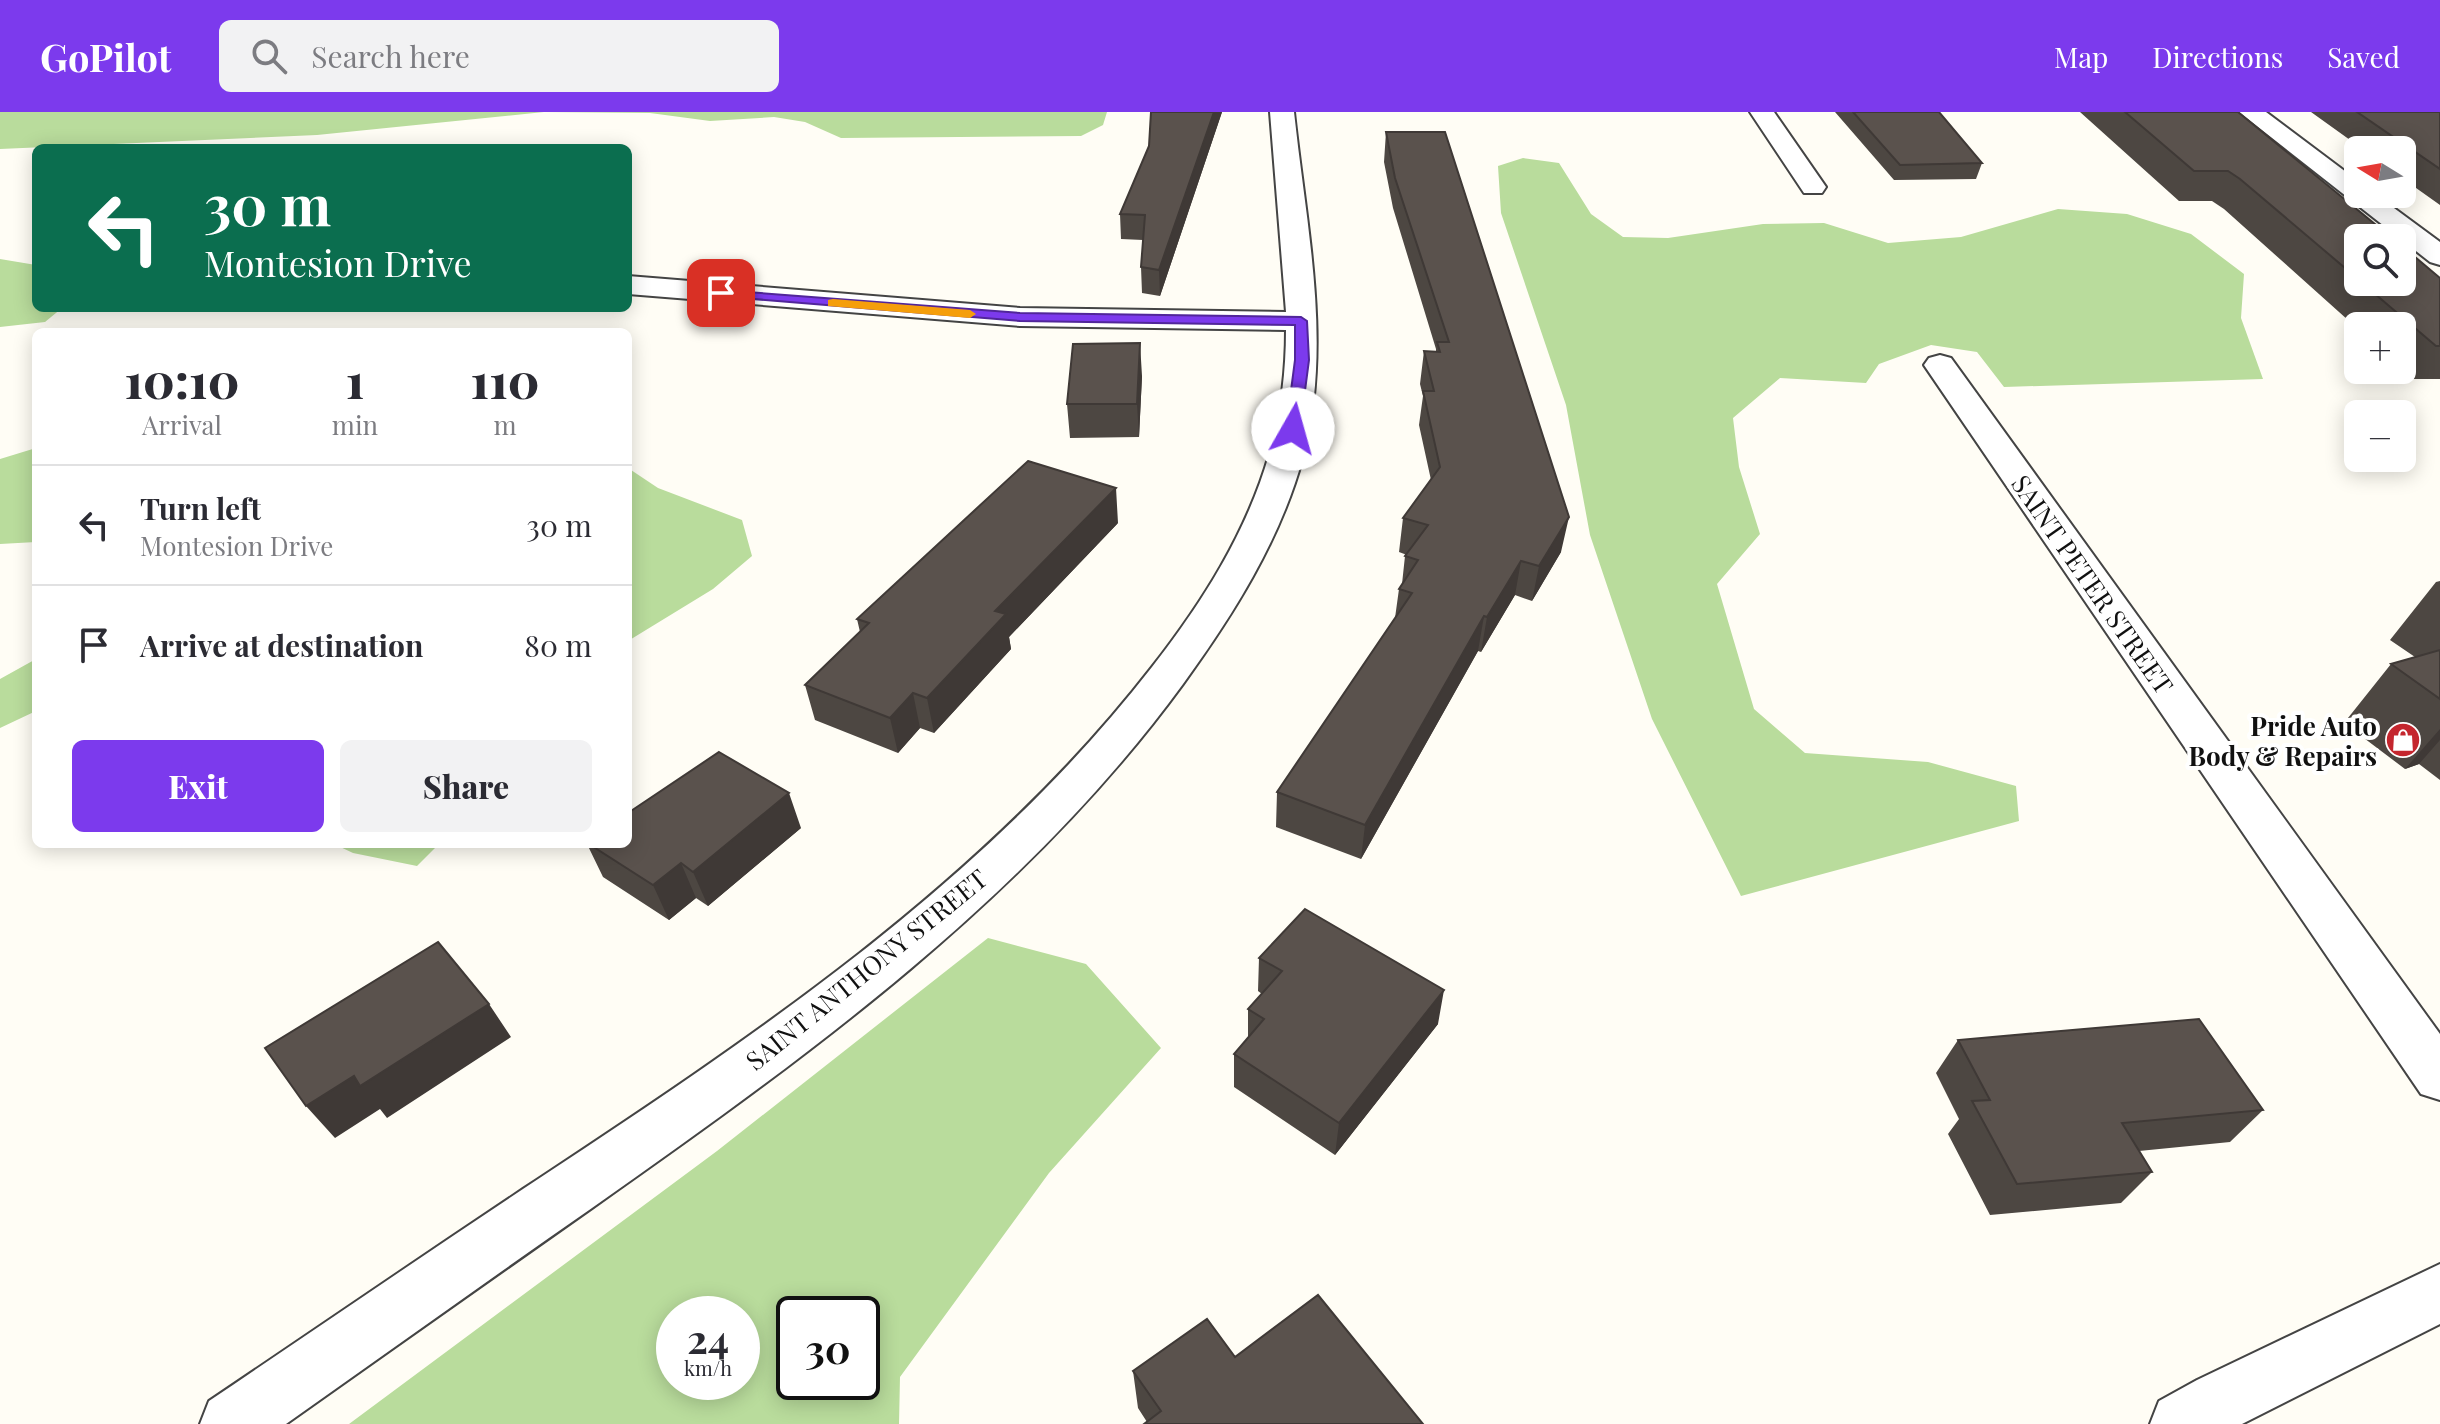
<!DOCTYPE html>
<html lang="en">
<head>
<meta charset="utf-8">
<style>
  :root { --surface:#fff; --page:#f2f2f3; --text:#2b2b33; --muted:#7c7c81; --line:#e1e1e2; --accent:#7c3aed }
  body { margin:0; font-family:"Playfair Display",serif; background:var(--page); color:var(--text); height:100vh; display:flex; flex-direction:column; font-size:30px; white-space:nowrap }
  * { box-sizing:border-box; margin:0 }
  p { font-size:26px; color:var(--muted) }
  .icon { flex:none; width:44px; height:44px; fill:none; stroke:currentColor; stroke-width:2; stroke-linecap:round; stroke-linejoin:round }
  .map { position:relative; flex:1; overflow:hidden }
  .drawer { position:absolute; left:32px; top:216px; width:600px; height:520px; display:flex; flex-direction:column; background:var(--surface); border-radius:12px; box-shadow:0 4px 20px #0003 }
  .drawer>* { flex:none }
  .hud { position:absolute; left:32px; top:32px; width:600px; height:168px; border-radius:12px; box-shadow:0 4px 20px #0003; background:#0b6e4f; color:#fff; overflow:hidden }
  .needle { width:52px; rotate:281deg }
  .buttons { position:absolute; left:2344px; top:24px; display:grid; gap:16px }
  .buttons a { display:grid; place-items:center; width:72px; height:72px; border-radius:12px; background:var(--surface); box-shadow:0 4px 20px #0003; font-size:40px }
  .speed { position:absolute; left:656px; top:1184px; display:flex; gap:16px; font-size:40px; font-weight:700; text-align:center }
  .speed>* { display:grid; place-content:center; width:104px; height:104px; border-radius:50%; background:var(--surface); box-shadow:0 4px 20px #0003; line-height:1 }
  .speed small { font-size:20px; font-weight:400 }
  .speed .limit { border:4px solid #111; border-radius:12px; background:#fff; color:#111 }
  .pin { position:absolute; display:grid; place-items:center; width:68px; height:68px; color:#fff; margin:-34px; border-radius:16px; box-shadow:0 4px 12px #0006 }
  .me { position:absolute; width:88px; margin:-44px; rotate:7deg; stroke-linejoin:round; filter:drop-shadow(0 0 6px #0008) }
  .turn { display:flex; align-items:center; gap:28px; height:168px; padding:0 40px; font-size:36px }
  .turn .icon { width:104px; height:104px; stroke-width:2.5 }
  .turn b { display:block; font-size:56px; line-height:68px }
  .eta { display:flex; justify-content:space-evenly; align-items:center; height:136px; text-align:center }
  .eta b { font-size:48px; font-weight:800; line-height:56px }
  .primary-button { display:flex; gap:16px; margin-top:auto; padding:16px 40px }
  .primary-button a { flex:1; height:92px; border-radius:12px; background:var(--accent); color:#fff; font-size:32px; font-weight:800; line-height:92px; text-align:center }
  .primary-button a+a { background:var(--page); color:var(--text) }
  ul { padding:0; list-style:none }
  li { display:flex; align-items:center; gap:24px; height:120px; padding:0 40px; border-top:2px solid var(--line) }
  li div { flex:1 }
  li b { display:block; font-size:30px }
  li em { font-style:normal }
  header { display:flex; align-items:center; gap:48px; box-sizing:border-box; height:112px; padding:0 40px; background:var(--accent); color:#fff }
  header strong { font-size:38px }
  nav { display:flex; gap:44px; margin-inline-start:auto; font-size:28px }
  .search { width:560px; height:72px; background:var(--page); display:flex; align-items:center; gap:20px; box-sizing:border-box; padding:0 28px; border-radius:12px; color:var(--muted); font-size:30px }
  .map>svg:first-child { display:block }
</style>
</head>
<body>
<header>
<strong>GoPilot</strong>
<div class="search"><svg class="icon" aria-label="search" viewBox="0 0 24 24"><circle cx="10" cy="10" r="6"/><path d="M15 15l6 6"/></svg>Search here</div>
<nav><a>Map</a><a>Directions</a><a>Saved</a></nav>
</header>
<div class="map">
<svg width="2440" height="1312" viewBox="0 0 2440 1312">
  <rect width="100%" height="100%" fill="#fffdf5"/>
  <path fill="#b9dc9c" fill-rule="evenodd" d="M 0,0 L 1107,0 L 1103,13 L 1081,24 L 841,26 L 805,10 L 774,5 L 710,9 L 650,1 L 544,0 L 317,23 L 0,37 Z
    M 1523,46 L 1559,51 L 1591,102 L 1623,125 L 1668,126 L 1763,112 L 1824,111 L 1888,131 L 1961,125 L 2058,97 L 2127,102 L 2191,122 L 2244,162 L 2241,206 L 2263,267 L 2004,275 L 1977,240 L 1931,233 L 1879,252 L 1866,271 L 1780,266 L 1733,306 L 1739,355 L 1760,422 L 1717,472 L 1754,597 L 1805,641 L 1928,650 L 2016,674 L 2019,709 L 1741,784 L 1652,607 L 1590,423 L 1566,293 L 1501,101 L 1498,54 Z
    M 0,147 L 36,153 L 36,196 L 62,196 L 45,210 L 0,215 Z
    M 36,336 L 36,430 L 0,432 L 0,347 Z
    M 628,356 L 658,376 L 742,408 L 752,444 L 713,477 L 628,529 Z
    M 36,547 L 36,599 L 0,616 L 0,567 Z
    M 334,732 L 439,732 L 417,754 L 353,741 Z
    M 988,826 L 1086,852 L 1161,936 L 1049,1061 L 900,1265 L 899,1312 L 349,1312 L 717,1039 ZM 674,1202 L 742,1202 L 742,1270 L 674,1270 ZM 794,1202 L 862,1202 L 862,1270 L 794,1270 Z"/>
  <g fill="none" stroke-linecap="round" stroke-linejoin="round">
    <g stroke="#444" stroke-width="4">
      <path id="minor" d="M 1270,0 L 1294,0 C 1306,114 1333,232 1303,345 C 1280,429 1233,503 1183,572 C 1026,787 808,944 592,1096 C 490,1167 388,1240 286,1312 L 200,1312 L 209,1289 C 314,1218 418,1147 523,1077 C 750,927 983,773 1152,555 C 1202,491 1246,422 1269,343 C 1281,302 1286,260 1286,218 L 1020,214 L 628,182 L 628,164 L 1020,196 L 1286,200 Z
        M 1750,0 L 1774,0 L 1826,75 L 1822,81 L 1804,81 Z
        M 2239,0 L 2266,0 L 2358,69 L 2358,82 L 2375,82 L 2440,130 L 2440,153 L 2430,150 Z
        M 1940,243 L 1951,246 L 2440,922 L 2440,988 L 2421,982 L 1924,253 L 1929,246 Z
        M 2440,1152 L 2440,1212 L 2242,1312 L 2150,1312 L 2159,1289 L 2197,1268 Z"/>
    </g>
    <use href="#minor" fill="#fff" fill-rule="evenodd"/>
  </g>
  <path fill="#4d4742" d="M 1151,0 L 1222,0 L 1160,184 L 1142,181 L 1141,155 L 1143,128 L 1121,127 L 1120,102 L 1149,34 Z
    M 1835,0 L 1939,0 L 1982,51 L 1976,67 L 1894,68 Z
    M 2080,0 L 2238,0 L 2358,126 L 2358,170 L 2402,170 L 2440,166 L 2440,267 L 2414,267 L 2402,256 L 2402,214 L 2358,214 L 2358,217 L 2224,97 L 2212,89 L 2179,89 Z
    M 2311,0 L 2440,0 L 2440,93 L 2402,66 L 2402,38 L 2364,38 Z
    M 1386,20 L 1561,440 L 1532,489 L 1515,483 L 1481,540 L 1478,539 L 1361,747 L 1276,715 L 1277,680 L 1395,506 L 1399,477 L 1402,472 L 1405,444 L 1407,443 L 1399,440 L 1403,406 L 1431,368 L 1419,313 L 1423,284 L 1420,272 L 1424,239 L 1436,240 L 1436,237 L 1393,96 L 1384,50 Z
    M 1142,264 L 1139,325 L 1070,326 L 1067,292 Z
    M 1118,411 L 1009,525 L 1011,537 L 934,621 L 920,616 L 898,641 L 815,608 L 805,573 L 860,520 L 857,507 Z
    M 2440,469 L 2440,668 L 2419,652 L 2405,657 L 2344,611 L 2391,552 L 2415,545 L 2390,528 L 2436,470 Z
    M 801,716 L 708,794 L 696,786 L 669,808 L 603,765 L 587,732 L 628,732 Z
    M 1259,846 L 1438,912 L 1335,1043 L 1234,975 L 1234,942 L 1248,926 L 1248,897 L 1262,882 L 1258,879 Z
    M 1958,928 L 2263,998 L 2230,1030 L 2139,1039 L 2152,1060 L 2121,1091 L 1990,1103 L 1948,1022 L 1959,1007 L 1936,961 Z
    M 1235,1245 L 1147,1310 L 1138,1296 L 1133,1259 Z"/>
  <path fill="#3f3936" d="M 1214,0 L 1222,0 L 1160,184 L 1159,158 Z
    M 1140,231 L 1142,264 L 1139,325 L 1137,292 Z
    M 1116,376 L 1118,411 L 1009,525 L 1011,537 L 934,621 L 927,586 L 995,499 Z
    M 1569,405 L 1561,440 L 1532,489 L 1539,454 Z
    M 1521,449 L 1515,483 L 1481,540 L 1487,505 Z
    M 1484,504 L 1478,539 L 1361,747 L 1365,713 Z
    M 913,581 L 920,616 L 898,641 L 890,606 Z
    M 2440,617 L 2440,628 L 2419,652 L 2405,657 Z
    M 789,681 L 801,716 L 708,794 L 693,760 Z
    M 681,751 L 696,786 L 669,808 L 653,773 Z
    M 1444,878 L 1438,912 L 1335,1043 L 1339,1011 Z
    M 489,892 L 511,925 L 387,1006 L 380,997 L 335,1026 L 306,994 L 354,964 Z"/>
  <path fill="#5a524d" stroke="#3f3936" stroke-width="2" d="M 1151,0 L 1214,0 L 1159,158 L 1141,155 L 1145,103 L 1120,102 L 1149,34 Z
    M 1853,0 L 1939,0 L 1982,51 L 1900,53 Z
    M 2125,0 L 2238,0 L 2392,126 L 2358,126 L 2358,167 L 2240,67 L 2228,59 L 2194,59 Z
    M 2357,0 L 2440,0 L 2440,57 Z
    M 1386,20 L 1445,20 L 1569,405 L 1539,454 L 1521,449 L 1487,505 L 1484,504 L 1365,713 L 1277,680 L 1412,481 L 1399,477 L 1418,448 L 1405,444 L 1428,413 L 1403,406 L 1440,355 L 1423,279 L 1434,279 L 1424,239 L 1440,240 L 1437,230 L 1449,230 L 1395,66 Z
    M 2402,134 L 2440,166 L 2440,234 L 2436,234 L 2361,170 L 2402,170 Z
    M 1140,231 L 1137,292 L 1067,292 L 1073,232 Z
    M 1028,349 L 1116,376 L 995,499 L 1006,502 L 927,586 L 913,581 L 890,606 L 805,573 L 869,511 L 857,507 Z
    M 2440,538 L 2440,587 L 2391,552 Z
    M 719,640 L 789,681 L 693,760 L 681,751 L 653,773 L 589,732 L 628,732 L 628,701 Z
    M 1305,797 L 1444,878 L 1339,1011 L 1234,942 L 1264,907 L 1248,897 L 1282,859 L 1259,846 Z
    M 438,830 L 489,892 L 360,974 L 354,964 L 306,994 L 265,936 Z
    M 2199,907 L 2263,998 L 2122,1011 L 2152,1060 L 2017,1072 L 1972,989 L 1990,988 L 1958,928 Z
    M 1318,1183 L 1423,1312 L 1144,1312 L 1161,1299 L 1133,1259 L 1207,1207 L 1235,1245 Z"/>
  <path fill="#7c3aed" stroke="#51269a" stroke-width="2" d="M 721,178 L 1020,201 L 1301,205 L 1307,209 L 1309,248 L 1300,317 L 1293,321 L 1286,317 L 1295,248 L 1295,213 L 1020,209 L 717,184 L 715,181 Z"/>
  <path fill="#f59e0b" d="M 833,187 L 970,198 L 976,202 L 970,206 L 828,194 L 828,188 Z"/>
  <defs>
    <g id="shop-disc" transform="scale(1.8)"><circle r="9.5" fill="#c4262e" stroke="#fff"/><path d="M-5-2.5h2.3a2.7 3.5 0 0 1 5.4 0H5L5.5 6h-11ZM-1.5-2.5h3a1.5 2.3 0 0 0-3 0Z" fill="#fff"/></g>
  </defs>
  <g fill-rule="evenodd">
    <use href="#shop-disc" x="2403" y="628"/>
  </g>
  <g text-anchor="middle" dominant-baseline="central" stroke-width="8" stroke-linejoin="round" paint-order="stroke">
    <g font-size="26" fill="#111" stroke="#fff">
      <text transform="translate(2093 472) rotate(55)">SAINT PETER STREET</text>
      <text transform="translate(866 857) rotate(-39)">SAINT ANTHONY STREET</text>
    </g>
    <g font-size="26" font-weight="bold" fill="#111" stroke="#fff" text-anchor="end">
      <text x="2377" y="613">Pride Auto<tspan x="2377" dy="30">Body &amp; Repairs</tspan></text>
    </g>
  </g>
</svg>
<div class="buttons">
<a><svg class="needle" viewBox="-14 -14 28 28"><path d="M0-13l5 13h-10z" fill="#e53935"/><path d="M0 13l5-13h-10z" fill="#7c7c81"/></svg></a>
<a><svg class="icon" aria-label="search" viewBox="0 0 24 24"><circle cx="10" cy="10" r="6"/><path d="M15 15l6 6"/></svg></a>
<a>+</a>
<a>−</a>
</div>
<div class="speed"><div>24<small>km/h</small></div><div class="limit">30</div></div>
<div class="pin" style="left:721px;top:181px;background:#d93025"><svg class="icon" aria-label="arrive" viewBox="0 0 24 24"><path d="M6 21V4h12l-3 4 3 4H6"/></svg></div>
<svg class="me" style="left:1293px;top:317px" viewBox="-20 -20 40 40"><circle r="19" fill="#fff"/><path d="M0-13L10 11 0 6-10 11z" fill="#7c3aed"/></svg>
<div class="hud">
<div class="turn"><svg class="icon" aria-label="left" viewBox="0 0 24 24"><path d="M17 20v-9H6M10 6l-5 5 5 5"/></svg><div><b>30 m</b>Montesion Drive</div></div>
</div>
<section class="drawer">
<div class="eta">
<div><b>10:10</b><p>Arrival</p></div>
<div><b>1</b><p>min</p></div>
<div><b>110</b><p>m</p></div>
</div>
<ul>
<li><svg class="icon" aria-label="left" viewBox="0 0 24 24"><path d="M17 20v-9H6M10 6l-5 5 5 5"/></svg><div><b>Turn left</b><p>Montesion Drive</p></div><em>30 m</em></li>
<li><svg class="icon" aria-label="arrive" viewBox="0 0 24 24"><path d="M6 21V4h12l-3 4 3 4H6"/></svg><div><b>Arrive at destination</b></div><em>80 m</em></li>
</ul>
<div class="primary-button"><a>Exit</a><a>Share</a></div>
</section>
</div>
</body>
</html>
